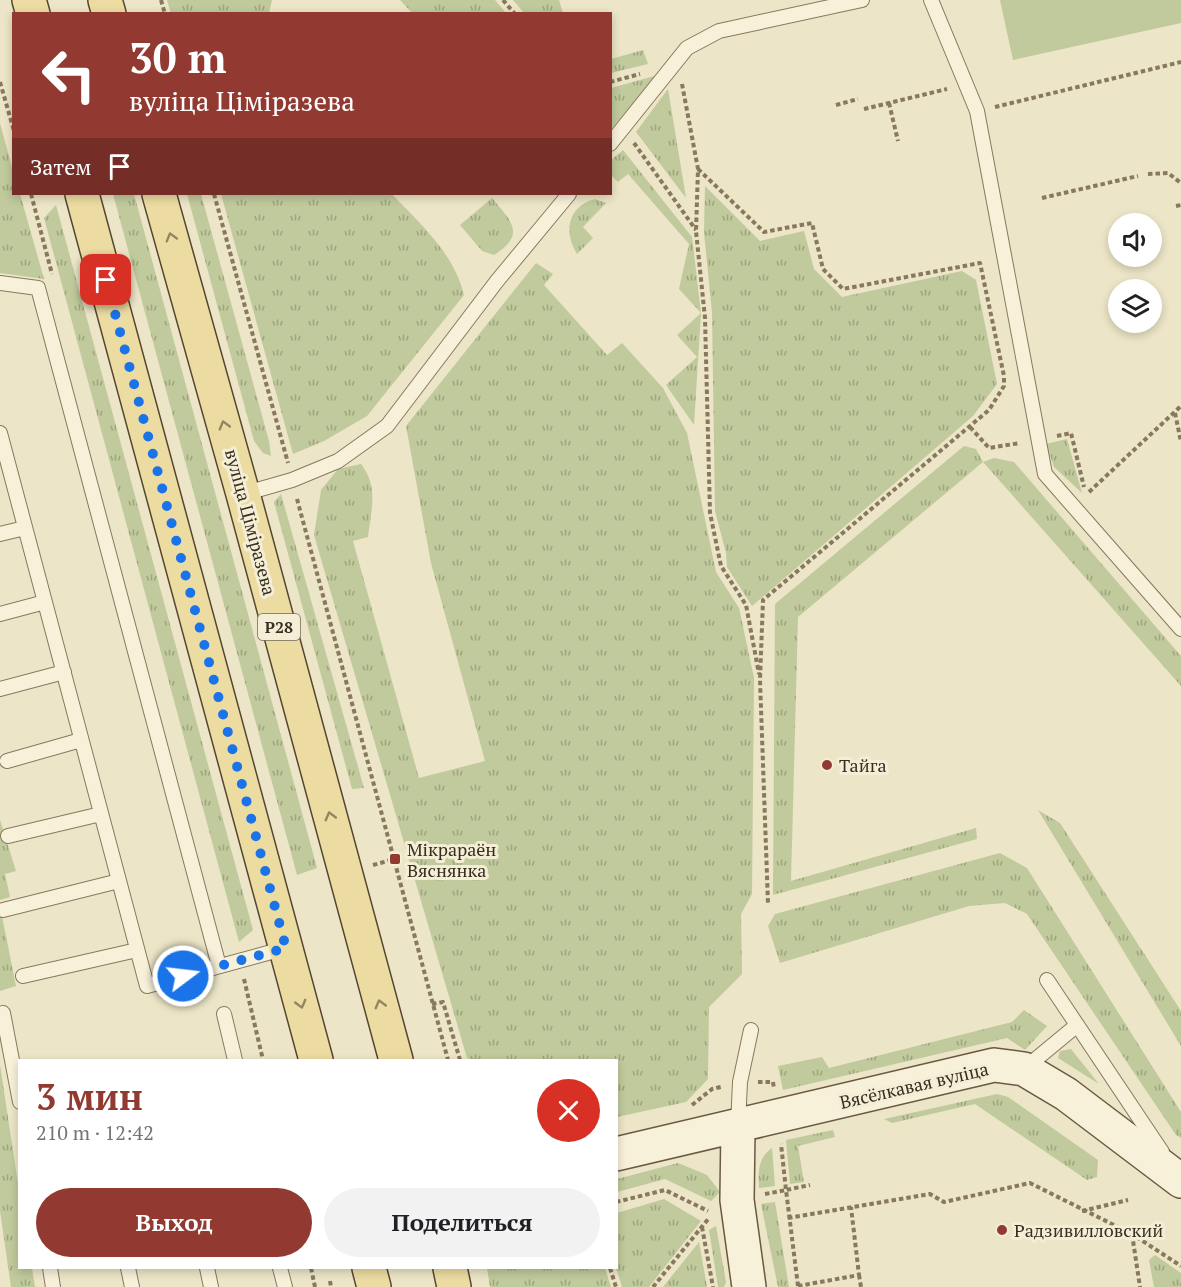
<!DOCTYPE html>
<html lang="ru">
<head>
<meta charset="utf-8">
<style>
  :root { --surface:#fff; --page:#f2f2f2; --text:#202124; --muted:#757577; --accent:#923a31 }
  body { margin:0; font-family:"PT Serif",serif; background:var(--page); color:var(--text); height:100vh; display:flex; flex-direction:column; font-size:22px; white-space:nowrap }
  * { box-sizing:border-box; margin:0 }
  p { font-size:20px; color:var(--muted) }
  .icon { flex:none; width:33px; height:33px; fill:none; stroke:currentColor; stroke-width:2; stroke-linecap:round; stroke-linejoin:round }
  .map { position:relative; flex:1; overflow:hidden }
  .drawer { position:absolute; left:18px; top:1059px; width:600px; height:210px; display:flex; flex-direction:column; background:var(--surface); border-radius:0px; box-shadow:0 3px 9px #0003 }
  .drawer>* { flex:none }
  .guide { position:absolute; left:12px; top:12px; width:600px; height:183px; border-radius:0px; box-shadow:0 3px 9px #0003; background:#923a31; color:#fff; overflow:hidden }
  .tools { position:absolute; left:1108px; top:213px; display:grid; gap:12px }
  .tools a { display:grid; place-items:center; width:54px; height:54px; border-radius:50%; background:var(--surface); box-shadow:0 3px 9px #0003; font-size:30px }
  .pin { position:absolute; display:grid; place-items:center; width:51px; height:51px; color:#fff; margin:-26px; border-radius:12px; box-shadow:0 3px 9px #0006 }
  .me { position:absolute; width:66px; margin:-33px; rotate:75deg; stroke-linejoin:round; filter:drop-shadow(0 0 4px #0008) }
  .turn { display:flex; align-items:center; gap:21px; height:126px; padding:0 18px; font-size:27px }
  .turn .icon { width:78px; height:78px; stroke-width:2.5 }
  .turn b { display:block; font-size:42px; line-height:51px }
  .then { display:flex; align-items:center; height:57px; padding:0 18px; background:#0003; gap:12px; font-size:22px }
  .round { display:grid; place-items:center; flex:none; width:63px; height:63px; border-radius:32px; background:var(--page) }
  .summary { display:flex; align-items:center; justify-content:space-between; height:102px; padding:0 18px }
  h1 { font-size:36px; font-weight:700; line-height:45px; color:var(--accent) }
  .button { display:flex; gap:12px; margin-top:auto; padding:12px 18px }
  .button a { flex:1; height:69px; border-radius:36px; background:var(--accent); color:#fff; font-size:24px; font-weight:700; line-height:69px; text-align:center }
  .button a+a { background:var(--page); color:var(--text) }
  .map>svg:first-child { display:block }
</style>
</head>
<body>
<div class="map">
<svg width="1181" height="1287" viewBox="0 0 1181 1287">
  <defs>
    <pattern id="grass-tufts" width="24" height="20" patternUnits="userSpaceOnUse" patternTransform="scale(1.5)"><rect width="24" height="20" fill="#c0ca9c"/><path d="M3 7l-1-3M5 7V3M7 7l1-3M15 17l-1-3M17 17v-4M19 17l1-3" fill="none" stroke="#9da47f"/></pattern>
  </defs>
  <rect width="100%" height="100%" fill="#ece5c7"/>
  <path fill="url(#grass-tufts)" d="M 167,0 L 272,0 L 269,13 L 171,14 Z
    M 400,0 L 495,0 L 506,13 L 412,13 Z
    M 513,0 L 559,0 L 563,13 L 524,13 Z
    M 643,50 L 648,64 L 611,73 L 611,59 Z
    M 658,75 L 611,129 L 611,88 Z
    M 668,89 L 686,198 L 636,132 Z
    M 0,123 L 13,171 L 14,194 L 20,194 L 44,279 L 0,273 Z
    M 623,150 L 692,237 L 701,313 L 694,425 L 666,385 L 697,357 L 677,335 L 701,313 L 679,289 L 689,244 L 628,174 L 618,182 L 611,175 L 611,160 Z
    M 705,186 L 760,241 L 804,231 L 814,269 L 842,297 L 962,271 L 976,280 L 997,384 L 973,416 L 752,606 L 727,567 L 726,553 L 715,511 L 712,312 L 704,233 Z
    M 113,194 L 134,194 L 317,868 L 297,875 Z
    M 187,194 L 201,194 L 269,441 L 271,456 L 263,453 L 254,441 Z
    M 221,194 L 392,194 C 420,224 454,253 464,295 L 367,416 L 324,441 L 293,454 Z
    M 492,198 C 511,221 527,234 494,255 L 482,251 L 460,225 Z
    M 595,199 L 606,203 L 583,227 L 593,238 L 577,254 C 563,232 568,206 595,199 Z
    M 56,205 L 253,930 L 239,942 L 44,218 Z
    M 536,263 L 553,274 L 544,285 L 607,355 L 622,343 L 663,388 L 687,433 L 716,572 L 739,608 L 754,678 L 752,894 L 741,914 L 742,974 L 709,1007 L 708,1079 L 686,1102 L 617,1117 L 616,1060 L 472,1060 L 467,1058 L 314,535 L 321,490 L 338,469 L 361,464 C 379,487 371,510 368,537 L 353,541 L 419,778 L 485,761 L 431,563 L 406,426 Z
    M 1067,439 L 1082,493 L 1054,467 L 1046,444 Z
    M 964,446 L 976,449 L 983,462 L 994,458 L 1014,462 L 1181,656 L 1181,686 L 983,462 L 798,617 L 791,881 L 976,828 L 977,839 L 773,895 L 775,604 Z
    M 281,494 L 364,788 L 352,789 L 274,502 Z
    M 1038,810 L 1060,823 L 1181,1011 L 1181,1046 Z
    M 0,820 L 16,871 L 5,874 L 10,897 L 0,900 Z
    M 1000,853 L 1027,868 L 1181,1112 L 1181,1138 L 1176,1135 L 1027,914 L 1005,903 L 969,906 L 780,963 L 768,926 L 775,914 Z
    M 0,906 L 16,986 L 0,991 Z
    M 1024,1010 L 1047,1026 L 1025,1050 L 1007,1038 L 783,1090 L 778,1066 L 822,1057 L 829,1068 L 1012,1022 Z
    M 1071,1049 L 1099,1084 L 1058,1058 L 1060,1051 Z
    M 0,1065 L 19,1190 L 20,1268 L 32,1268 L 35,1287 L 11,1287 L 0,1211 Z
    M 997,1094 L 1008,1097 L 1098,1160 L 1097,1177 L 1087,1180 L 975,1104 L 892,1123 L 884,1119 Z
    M 833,1130 L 835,1137 L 798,1146 L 804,1182 L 790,1184 L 786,1140 Z
    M 772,1148 L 775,1186 L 759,1188 C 758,1173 758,1157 772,1148 Z
    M 678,1163 L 707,1175 L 720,1192 L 711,1201 L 665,1179 L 617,1192 L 617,1179 Z
    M 664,1199 L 701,1221 L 649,1287 L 622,1287 L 616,1268 L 617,1213 Z
    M 775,1202 L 789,1287 L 778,1287 L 761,1204 Z
    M 716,1226 L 726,1282 L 724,1287 L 718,1287 L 709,1230 Z
    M 699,1242 L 707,1287 L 663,1287 Z
    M 1155,1255 L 1181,1273 L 1181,1287 L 1154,1287 L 1149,1260 Z
    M 487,1268 L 605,1268 L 611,1287 L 490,1287 Z"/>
  <path fill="#c0ca9c" d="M 1000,0 L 1181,0 L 1181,23 L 1013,60 Z"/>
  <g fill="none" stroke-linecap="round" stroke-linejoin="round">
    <g stroke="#87785e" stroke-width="16">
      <path id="lane" d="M 931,0 L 977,111 L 1045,474 L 1181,629
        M 610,144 L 687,48 L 719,31 L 862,0
        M 0,283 L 38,288 L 219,966
        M 0,433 L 147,986 L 286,948
        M 243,494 L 292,480 L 338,461 L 387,426 L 497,281 L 569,194
        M 0,534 L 25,528
        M 0,614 L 45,602
        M 0,689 L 64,672
        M 7,761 L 81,740
        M 8,836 L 101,814
        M 3,910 L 119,881
        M 23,976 L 137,950
        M 1047,980 L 1162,1152
        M 3,1013 L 20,1102
        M 224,1014 L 235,1060
        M 1024,1069 L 1076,1026
        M 738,1125 L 740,1082 L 751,1030
        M 50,1268 L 53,1287
        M 128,1268 L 132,1287
        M 207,1268 L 211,1287
        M 280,1268 L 285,1287"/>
    </g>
    <g stroke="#695941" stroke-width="36">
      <path id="secondary" d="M 738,1127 L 737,1200 L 749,1287
        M 616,1154 L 994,1065 L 1024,1069 L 1066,1094 L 1181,1181"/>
    </g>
    <g stroke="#554631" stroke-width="36">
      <path id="primary" d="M 29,0 L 33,14
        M 105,0 L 109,14
        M 82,194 L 316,1060
        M 159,194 L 243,494 L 396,1060
        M 369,1268 L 374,1287
        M 450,1268 L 454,1287"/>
    </g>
    <path stroke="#87785e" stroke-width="4" stroke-dasharray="4.5 3" stroke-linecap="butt" d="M 161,0 L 165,14
      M 503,0 L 515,14
      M 0,82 L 14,131
      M 610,82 L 640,74
      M 682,84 L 698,169 L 696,231 L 705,318 L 710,513 L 721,566 L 746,605 L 759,674
      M 889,103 L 898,141
      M 836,105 L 858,99
      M 995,107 L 1181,62
      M 864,109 L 947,89
      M 634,143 L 696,230
      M 698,169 L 764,232 L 812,223 L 823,269 L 843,289 L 980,263 L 1004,376 L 1004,386 L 989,410 L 763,600 L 760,680 L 768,904
      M 1148,174 L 1168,173 L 1181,183
      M 31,194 L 52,274
      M 214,194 L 288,463
      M 1042,198 L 1138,176
      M 1176,206 L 1181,205
      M 1175,413 L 1181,442
      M 970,427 L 989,448 L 1020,443
      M 1057,436 L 1071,433 L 1084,487
      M 1089,492 L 1181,406
      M 297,499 L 448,1060
      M 373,865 L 395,859
      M 244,979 L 263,1060
      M 432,1004 L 443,1002 L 460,1060
      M 758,1082 L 773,1082 L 774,1089
      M 692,1105 L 712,1089 L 721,1087
      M 765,1194 L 786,1190 L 781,1144
      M 616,1202 L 665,1190 L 708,1211
      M 1082,1211 L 1128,1200
      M 788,1218 L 930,1194 L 944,1202 L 1030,1183 L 1132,1234 L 1181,1266
      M 702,1227 L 713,1287
      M 1132,1234 L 1140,1287
      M 311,1268 L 315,1287
      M 610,1268 L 616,1287
      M 859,1275 L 861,1287
      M 330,1281 L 331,1287
      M 798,1286 L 859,1275 L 851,1207
      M 798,1286 L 786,1190 L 810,1185
      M 653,1287 L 709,1218"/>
    <use href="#lane" stroke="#f7f1da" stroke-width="14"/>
    <use href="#secondary" stroke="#f7f1da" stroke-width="33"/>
    <use href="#primary" stroke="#ecdca2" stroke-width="33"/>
  </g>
  <defs><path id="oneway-chevron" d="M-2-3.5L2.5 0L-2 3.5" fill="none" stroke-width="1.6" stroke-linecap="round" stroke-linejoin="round" transform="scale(1.5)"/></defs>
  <g stroke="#928561">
    <use href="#oneway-chevron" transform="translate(171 237) rotate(-106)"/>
    <use href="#oneway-chevron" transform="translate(224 425) rotate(-106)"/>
    <use href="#oneway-chevron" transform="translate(330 816) rotate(-105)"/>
    <use href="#oneway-chevron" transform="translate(301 1004) rotate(75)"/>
    <use href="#oneway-chevron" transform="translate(380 1004) rotate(-105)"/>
  </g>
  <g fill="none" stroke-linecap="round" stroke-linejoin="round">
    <path stroke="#1a73e8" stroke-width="10" stroke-dasharray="0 18" d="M 106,280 L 286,948 L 183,976"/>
  </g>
  <g fill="#923a31" stroke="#f4eed7" stroke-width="2">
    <circle cx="827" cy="765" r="6"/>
    <rect x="389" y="853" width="12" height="12" rx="3"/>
    <circle cx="1002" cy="1230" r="6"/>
  </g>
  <g text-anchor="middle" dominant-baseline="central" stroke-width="6" stroke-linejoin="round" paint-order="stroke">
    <rect fill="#f4eed7" stroke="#706857" stroke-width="1.5" x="258" y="614" width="42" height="26" rx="4.5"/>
    <g font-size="16" font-weight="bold" fill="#382e20">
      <text x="279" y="627">Р28</text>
    </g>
    <g font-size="18" fill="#382e20" stroke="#f4eed7">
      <text transform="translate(251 522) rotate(75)">вуліца Ціміразева</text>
      <text transform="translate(914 1085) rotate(-13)">Вясёлкавая вуліца</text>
    </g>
    <g font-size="18" fill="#382e20" stroke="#f4eed7" text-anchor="start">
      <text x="839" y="765">Тайга</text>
      <text x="407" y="849">Мікрараён<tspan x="407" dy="21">Вяснянка</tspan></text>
      <text x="1014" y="1230">Радзивилловский</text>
    </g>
  </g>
</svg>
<div class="tools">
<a><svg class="icon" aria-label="sound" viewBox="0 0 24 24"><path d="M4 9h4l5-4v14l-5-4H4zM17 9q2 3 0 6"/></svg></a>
<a><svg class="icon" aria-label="layers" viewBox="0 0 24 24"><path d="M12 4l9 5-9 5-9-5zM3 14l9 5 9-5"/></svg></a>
</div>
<div class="pin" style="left:106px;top:280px;background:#d93025"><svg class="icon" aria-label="arrive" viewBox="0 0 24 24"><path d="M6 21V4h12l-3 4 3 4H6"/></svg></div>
<svg class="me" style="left:183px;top:976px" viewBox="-20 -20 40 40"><circle r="17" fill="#1a73e8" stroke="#fff" stroke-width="3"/><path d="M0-11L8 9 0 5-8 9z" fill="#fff"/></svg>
<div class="guide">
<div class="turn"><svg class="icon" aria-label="left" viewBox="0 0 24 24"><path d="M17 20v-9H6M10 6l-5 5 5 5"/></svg><div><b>30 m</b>вуліца Ціміразева</div></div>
<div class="then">Затем<svg class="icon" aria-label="arrive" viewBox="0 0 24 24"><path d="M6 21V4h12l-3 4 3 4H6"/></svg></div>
</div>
<section class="drawer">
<div class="summary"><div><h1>3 мин</h1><p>210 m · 12:42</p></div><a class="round" style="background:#d93025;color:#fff"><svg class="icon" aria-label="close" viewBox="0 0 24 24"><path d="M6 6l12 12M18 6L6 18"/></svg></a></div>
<div class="button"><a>Выход</a><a>Поделиться</a></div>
</section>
</div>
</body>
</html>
